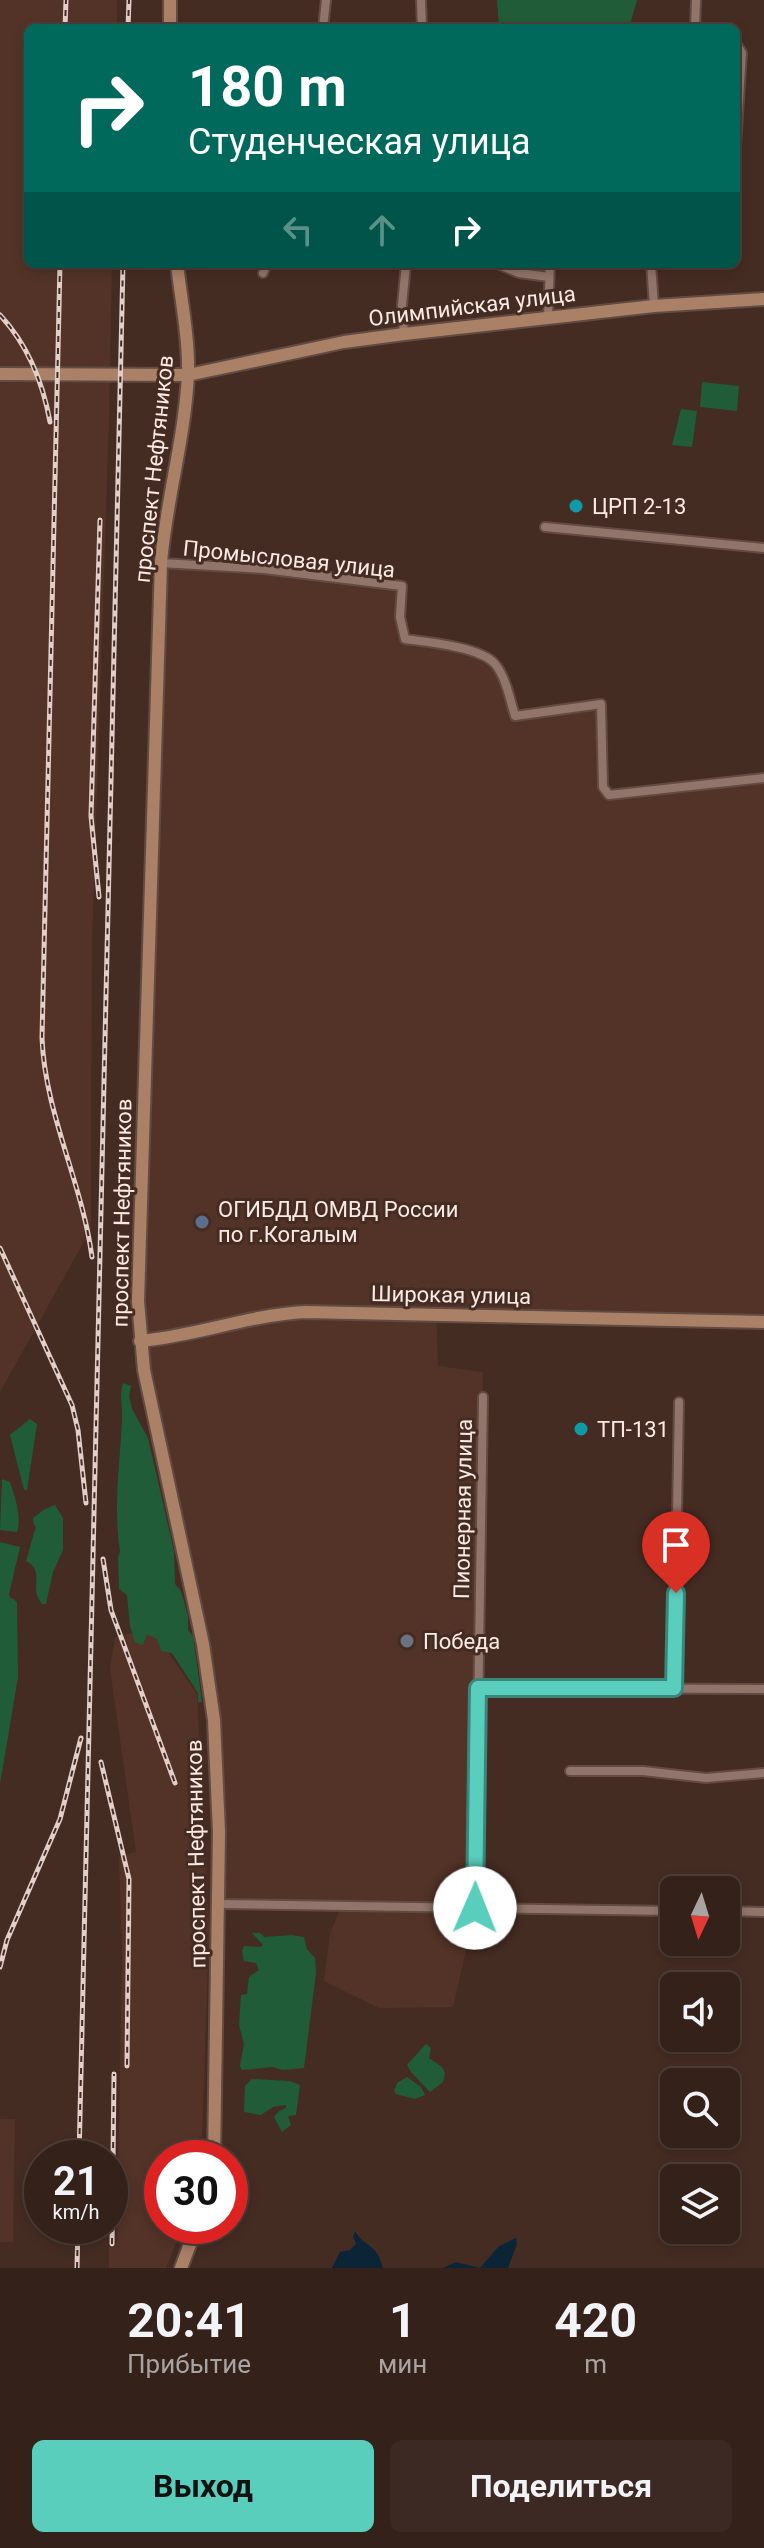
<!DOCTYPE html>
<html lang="ru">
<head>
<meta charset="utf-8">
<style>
  :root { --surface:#34211a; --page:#3c2923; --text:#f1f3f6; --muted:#a9a3a2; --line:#4e3e39; --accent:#5acebd }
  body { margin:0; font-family:Roboto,sans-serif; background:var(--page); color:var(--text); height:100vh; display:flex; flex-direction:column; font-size:30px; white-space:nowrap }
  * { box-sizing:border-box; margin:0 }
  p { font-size:26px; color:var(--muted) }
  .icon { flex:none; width:44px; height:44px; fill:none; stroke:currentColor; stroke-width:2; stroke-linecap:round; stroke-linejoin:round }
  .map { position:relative; height:2268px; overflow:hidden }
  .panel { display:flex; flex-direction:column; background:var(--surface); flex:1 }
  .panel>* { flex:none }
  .top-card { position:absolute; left:24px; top:24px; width:716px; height:244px; border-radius:12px; box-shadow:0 4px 12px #0003,0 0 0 2px var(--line); background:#00695c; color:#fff; overflow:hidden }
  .needle { width:52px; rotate:184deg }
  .controls { position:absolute; left:660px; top:1876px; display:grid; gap:16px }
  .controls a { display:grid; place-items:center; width:80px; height:80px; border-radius:12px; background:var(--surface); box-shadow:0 4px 12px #0003,0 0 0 2px var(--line); font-size:40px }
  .speed { position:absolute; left:24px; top:2140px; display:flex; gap:16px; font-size:40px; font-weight:700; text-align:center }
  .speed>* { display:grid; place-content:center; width:104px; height:104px; border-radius:50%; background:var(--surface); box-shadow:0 4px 12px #0003,0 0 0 2px var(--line); line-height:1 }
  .speed small { font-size:20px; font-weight:400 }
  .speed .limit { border:12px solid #d22; background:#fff; color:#111 }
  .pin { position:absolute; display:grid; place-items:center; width:68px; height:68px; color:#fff; margin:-82px -34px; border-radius:50% 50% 50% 0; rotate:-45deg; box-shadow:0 0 8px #0007 }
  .pin .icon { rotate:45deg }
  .me { position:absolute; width:88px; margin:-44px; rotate:1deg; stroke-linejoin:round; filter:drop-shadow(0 0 6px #0008) }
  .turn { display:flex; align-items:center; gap:28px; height:168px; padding:0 32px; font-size:36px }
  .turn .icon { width:104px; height:104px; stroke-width:2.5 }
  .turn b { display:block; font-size:56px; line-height:68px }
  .lanes { display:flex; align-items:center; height:76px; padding:0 32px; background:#0003; justify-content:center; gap:40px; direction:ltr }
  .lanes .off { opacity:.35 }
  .eta { display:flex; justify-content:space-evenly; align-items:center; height:136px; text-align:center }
  .eta b { font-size:48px; font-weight:700; line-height:56px }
  .button { display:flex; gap:16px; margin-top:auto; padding:16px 32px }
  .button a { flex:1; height:92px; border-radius:12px; background:var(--accent); color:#111; font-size:32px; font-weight:700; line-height:92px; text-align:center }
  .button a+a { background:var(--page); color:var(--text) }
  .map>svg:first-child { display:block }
</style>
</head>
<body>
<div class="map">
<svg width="764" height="2268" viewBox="0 0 764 2268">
  <rect width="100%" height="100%" fill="#452c23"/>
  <path fill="#533327" d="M 0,0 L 117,0 L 117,28 L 28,28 L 28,264 L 112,264 L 109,417 L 92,941 L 91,1229 L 0,1392 Z
    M 161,563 L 402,586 L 400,610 L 405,639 L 435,644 L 491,660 L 515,716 L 601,704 L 604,791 L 764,778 L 764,1322 L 436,1315 L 438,1366 L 483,1372 L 475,1908 L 469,1920 L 469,1937 L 453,2007 L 379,2008 L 324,1981 L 330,1934 L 340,1909 L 219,1904 L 214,1720 L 140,1341 Z
    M 152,1629 L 197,1694 L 209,1933 L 202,2136 L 195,2139 L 194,2157 L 198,2158 L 162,2158 L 162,2226 L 183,2226 L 166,2268 L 109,2268 L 109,2247 L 114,2247 L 117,2241 L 122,1955 L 119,1857 L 136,1852 L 110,1669 L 115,1637 Z
    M 0,2119 L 15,2119 L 13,2242 L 0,2242 Z"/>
  <path fill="#205c37" d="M 497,0 L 637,0 L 629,28 L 499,28 Z
    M 702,382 L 739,386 L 737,411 L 700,407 Z
    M 681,409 L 697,411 L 692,447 L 672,445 Z
    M 123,1383 L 131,1386 L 129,1396 L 132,1409 L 148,1438 L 174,1551 L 175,1584 L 181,1591 L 188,1616 L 188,1630 L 193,1636 L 202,1702 L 198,1702 L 198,1693 L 172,1653 L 161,1651 L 157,1639 L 147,1634 L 143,1645 L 135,1642 L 130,1626 L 127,1595 L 119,1589 L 118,1558 L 120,1551 C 113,1507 120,1464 122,1420 C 123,1407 119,1394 123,1383 Z
    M 30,1419 L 37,1424 L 27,1490 L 24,1490 L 10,1435 Z
    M 2,1479 L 10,1482 C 15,1497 22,1517 17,1532 L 0,1530 Z
    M 55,1505 L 63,1518 L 63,1550 L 53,1572 L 46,1604 L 42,1604 C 28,1588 46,1571 26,1561 L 36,1526 L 34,1525 L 33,1518 L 45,1509 Z
    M 0,1542 L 20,1547 L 9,1594 L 10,1598 L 14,1599 L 17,1603 L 18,1677 L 0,1784 Z
    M 252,1933 L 260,1933 L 264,1937 L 292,1935 L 304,1937 L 307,1949 L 315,1958 L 316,1973 L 304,2068 L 282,2070 L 273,2067 L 242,2070 L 240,2066 L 244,2044 L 239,2025 L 241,1995 L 247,1994 L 249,1977 L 259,1970 L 256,1963 L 244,1961 L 242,1951 L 244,1946 L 261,1947 L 263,1945 Z
    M 426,2044 L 431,2048 L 429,2058 L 442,2067 L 445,2073 L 443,2082 L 430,2092 L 411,2072 L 407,2065 Z
    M 407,2077 L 421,2087 L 425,2095 L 415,2099 L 396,2094 L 394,2091 L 397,2083 Z
    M 252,2079 L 289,2081 L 300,2085 L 296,2115 L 288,2116 L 291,2125 L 282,2132 L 274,2117 L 279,2111 L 286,2108 L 286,2105 L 273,2107 L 261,2115 L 244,2112 L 245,2086 Z"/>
  <path fill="#0b2537" d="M 355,2231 C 365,2249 376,2241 383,2268 L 332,2268 L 340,2252 L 350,2250 L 356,2244 L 353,2236 Z
    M 516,2238 L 517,2244 L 508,2268 L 443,2268 L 456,2262 L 480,2268 L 499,2246 Z"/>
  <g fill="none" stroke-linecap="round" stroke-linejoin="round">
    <g stroke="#614b43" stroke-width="12">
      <path id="street" d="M 421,0 L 422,28
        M 323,28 L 326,0
        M 695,28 L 696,0
        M 736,43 L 742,53 L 736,145
        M 497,264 L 519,273 L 549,277
        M 651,264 L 654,306
        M 263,273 L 267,264
        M 548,317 L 550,264
        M 404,334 L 402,305 L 406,264
        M 545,527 L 764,548
        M 161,563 L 264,569 L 402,586 L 400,617 L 405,639 C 427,642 481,647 495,664 C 506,677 510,700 515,716 L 601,704 L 603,787 L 609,795 L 764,778
        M 478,1688 L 764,1689
        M 674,1688 L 679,1402
        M 570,1771 L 643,1771 L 706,1778 L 764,1773
        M 219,1904 L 674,1911
        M 475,1908 L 483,1397
        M 726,1911 L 764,1912"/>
    </g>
    <g stroke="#614b43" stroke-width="16">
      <path id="secondary" d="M 170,28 L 170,0
        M 177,264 C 181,300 189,338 188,374 C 185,438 166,500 161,563 L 138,1301 L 144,1370 L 203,1644 L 214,1720 L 219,1832 L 214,2158
        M 0,374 L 188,375 L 344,342 L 404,334 L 654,306 L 764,299
        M 140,1341 C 196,1336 249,1315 305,1312 L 764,1322
        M 181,2268 L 197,2226"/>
    </g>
    <use href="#street" stroke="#92756a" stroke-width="8"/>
    <use href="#secondary" stroke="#aa8067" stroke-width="12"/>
    <g stroke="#e2cfc9" stroke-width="5">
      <path id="rail" d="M 65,28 L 66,0
        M 128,28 L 129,0
        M 60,264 L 42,1038 C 45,1114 82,1182 92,1257
        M 0,315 C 27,344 43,383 50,422
        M 99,897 L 91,816 L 100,520
        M 0,1248 L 72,1405 L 78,1430 L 86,1503
        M 103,1559 L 111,1610 L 175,1783
        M 101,1762 L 129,1879 L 127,2066
        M 0,1967 L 7,1940 L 60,1819 L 81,1738
        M 79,2158 L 123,264
        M 112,2244 L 114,2074
        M 77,2268 L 78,2226"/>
    </g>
    <use href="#rail" stroke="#452c23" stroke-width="2" stroke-dasharray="6" stroke-linecap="butt"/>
  </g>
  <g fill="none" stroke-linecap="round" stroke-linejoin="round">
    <g stroke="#3a867b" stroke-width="20">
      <path id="route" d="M 475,1908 L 478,1688 L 674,1688 L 676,1593"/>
    </g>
    <use href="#route" stroke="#5acebd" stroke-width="14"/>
  </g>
  <g fill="#0f9aa8" stroke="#452c23" stroke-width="3">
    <circle cx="576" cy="506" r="8"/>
    <circle cx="581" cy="1429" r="8"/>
  </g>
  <circle fill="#5c6f8a" stroke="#452c23" stroke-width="3" cx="202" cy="1222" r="8"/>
  <circle fill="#6b7280" stroke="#452c23" stroke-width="3" cx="407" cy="1641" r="8"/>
  <g text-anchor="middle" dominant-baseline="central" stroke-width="6" stroke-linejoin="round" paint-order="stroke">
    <g font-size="22" fill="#fbe9e3" stroke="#452c23">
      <text transform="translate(472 306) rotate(-7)">Олимпийская улица</text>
      <text transform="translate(154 469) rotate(-84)">проспект Нефтяников</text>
      <text transform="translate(289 559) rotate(6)">Промысловая улица</text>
      <text transform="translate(122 1213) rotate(-89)">проспект Нефтяников</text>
      <text transform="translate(451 1295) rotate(1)">Широкая улица</text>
      <text transform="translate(463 1509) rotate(-89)">Пионерная улица</text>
      <text transform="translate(196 1854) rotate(-91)">проспект Нефтяников</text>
    </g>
    <g font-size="22" fill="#fbe9e3" stroke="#452c23" text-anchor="start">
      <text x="592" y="506">ЦРП 2-13</text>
      <text x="218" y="1209">ОГИБДД ОМВД России<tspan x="218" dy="25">по г.Когалым</tspan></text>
      <text x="597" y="1429">ТП-131</text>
      <text x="423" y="1641">Победа</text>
    </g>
  </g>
</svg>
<div class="controls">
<a><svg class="needle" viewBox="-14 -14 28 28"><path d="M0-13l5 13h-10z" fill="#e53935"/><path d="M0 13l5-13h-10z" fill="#a9a3a2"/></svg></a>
<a><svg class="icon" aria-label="sound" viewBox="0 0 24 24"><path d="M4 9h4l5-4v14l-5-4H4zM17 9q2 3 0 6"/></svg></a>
<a><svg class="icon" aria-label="search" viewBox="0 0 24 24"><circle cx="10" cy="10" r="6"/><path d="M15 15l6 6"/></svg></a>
<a><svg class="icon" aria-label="layers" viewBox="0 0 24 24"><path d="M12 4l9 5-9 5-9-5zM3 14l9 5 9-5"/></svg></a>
</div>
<div class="speed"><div>21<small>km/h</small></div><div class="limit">30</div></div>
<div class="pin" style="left:676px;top:1593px;background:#d93025"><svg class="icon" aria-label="arrive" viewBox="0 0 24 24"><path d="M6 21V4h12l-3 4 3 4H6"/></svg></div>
<svg class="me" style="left:475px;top:1908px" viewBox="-20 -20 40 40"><circle r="19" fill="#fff"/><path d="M0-13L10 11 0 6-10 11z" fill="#5acebd"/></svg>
<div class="top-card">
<div class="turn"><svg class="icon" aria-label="right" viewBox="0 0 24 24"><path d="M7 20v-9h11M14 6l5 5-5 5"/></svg><div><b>180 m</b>Студенческая улица</div></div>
<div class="lanes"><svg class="icon off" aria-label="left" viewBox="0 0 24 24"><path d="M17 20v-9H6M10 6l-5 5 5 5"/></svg><svg class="icon off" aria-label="ahead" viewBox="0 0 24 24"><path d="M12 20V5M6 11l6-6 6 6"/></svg><svg class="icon" aria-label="right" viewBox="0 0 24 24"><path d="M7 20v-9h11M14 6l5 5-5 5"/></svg></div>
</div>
</div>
<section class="panel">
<div class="eta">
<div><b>20:41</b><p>Прибытие</p></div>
<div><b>1</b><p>мин</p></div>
<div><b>420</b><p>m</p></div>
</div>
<div class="button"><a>Выход</a><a>Поделиться</a></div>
</section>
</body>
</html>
